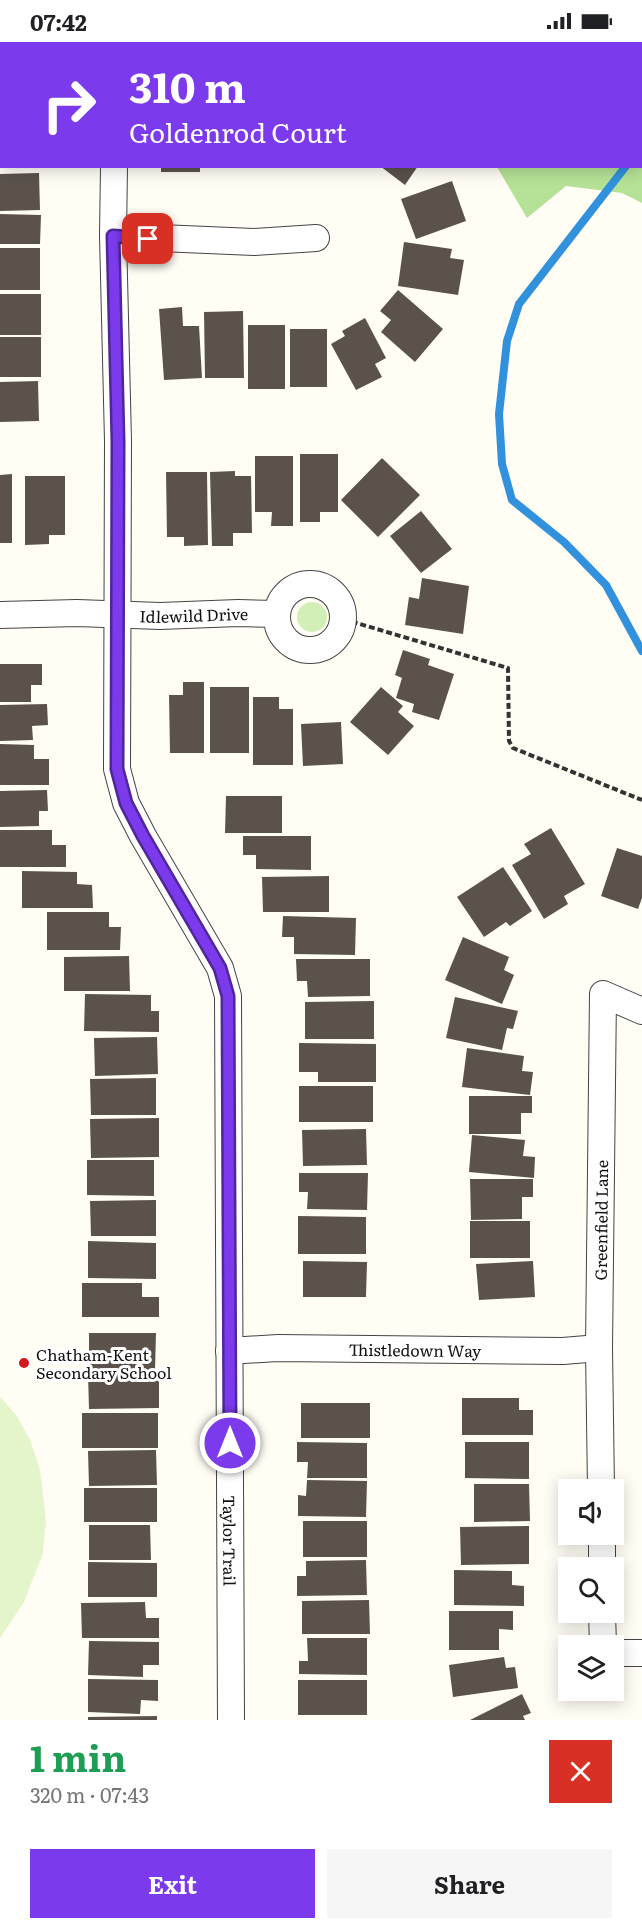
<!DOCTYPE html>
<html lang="en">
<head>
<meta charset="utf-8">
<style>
  :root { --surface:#fff; --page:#f6f6f6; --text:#202124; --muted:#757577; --accent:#7c3aed }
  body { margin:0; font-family:Literata,serif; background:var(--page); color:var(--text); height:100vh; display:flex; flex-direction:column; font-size:22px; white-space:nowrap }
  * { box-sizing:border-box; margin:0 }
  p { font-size:20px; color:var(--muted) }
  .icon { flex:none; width:33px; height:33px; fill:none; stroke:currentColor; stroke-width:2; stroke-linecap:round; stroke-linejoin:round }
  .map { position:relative; height:1678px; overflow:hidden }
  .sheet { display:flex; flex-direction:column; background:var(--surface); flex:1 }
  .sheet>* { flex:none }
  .banner { position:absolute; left:0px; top:0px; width:642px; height:126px; box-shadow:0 3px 15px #0003; background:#7c3aed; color:#fff; overflow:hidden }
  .tools { position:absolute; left:558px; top:1437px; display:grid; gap:12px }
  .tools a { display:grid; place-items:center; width:66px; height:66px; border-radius:0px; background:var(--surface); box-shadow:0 3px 15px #0003; font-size:30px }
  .pin { position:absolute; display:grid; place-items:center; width:51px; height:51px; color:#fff; margin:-26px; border-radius:12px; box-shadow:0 3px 9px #0006 }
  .me { position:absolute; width:66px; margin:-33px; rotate:0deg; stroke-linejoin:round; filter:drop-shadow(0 0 4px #0008) }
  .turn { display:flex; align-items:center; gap:21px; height:126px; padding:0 30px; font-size:27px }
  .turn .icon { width:78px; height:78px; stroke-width:2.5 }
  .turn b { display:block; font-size:42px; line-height:51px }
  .round { display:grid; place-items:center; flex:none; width:63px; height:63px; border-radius:0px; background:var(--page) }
  .headline { display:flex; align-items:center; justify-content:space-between; height:102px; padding:0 30px }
  h1 { font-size:36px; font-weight:700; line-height:45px; color:#1e9e55 }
  .action { display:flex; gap:12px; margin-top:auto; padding:12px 30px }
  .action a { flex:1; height:69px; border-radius:0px; background:var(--accent); color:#fff; font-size:24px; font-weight:700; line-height:69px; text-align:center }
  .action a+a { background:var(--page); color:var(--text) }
  .status { display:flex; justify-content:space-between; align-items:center; height:42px; padding:0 30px; background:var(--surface); direction:ltr }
  .status svg { height:16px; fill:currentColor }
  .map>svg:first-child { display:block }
</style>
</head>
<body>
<div class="status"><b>07:42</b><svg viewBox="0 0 49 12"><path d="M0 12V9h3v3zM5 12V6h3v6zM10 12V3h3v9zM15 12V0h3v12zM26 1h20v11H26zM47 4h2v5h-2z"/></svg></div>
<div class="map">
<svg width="642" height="1678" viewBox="0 0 642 1678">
  <rect width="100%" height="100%" fill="#fffdf4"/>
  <path fill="#d3efb8" d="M297 575a15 15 0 1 1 30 0a15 15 0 1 1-30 0Z"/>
  <path fill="#b5e296" d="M 482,0 L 642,0 L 642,161 L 622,151 L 566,144 L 527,176 L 497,125 L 640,124 L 640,2 L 482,2 Z"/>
  <path fill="#e5f5cb" d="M 0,1355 L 17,1374 L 30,1398 L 40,1427 L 46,1479 L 43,1511 L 24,1560 L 0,1596 Z"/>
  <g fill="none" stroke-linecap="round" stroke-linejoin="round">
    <path stroke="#3191dc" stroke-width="8" d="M 640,101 L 642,99
      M 626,124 L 519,262 L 507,299 L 499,372 L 502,422 L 512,458 L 564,500 L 606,543 L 642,609"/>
  </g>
  <path fill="#5b524c" d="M 161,124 L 200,124 L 200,130 L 161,130 Z
    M 380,124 L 418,124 L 405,143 Z
    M 39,131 L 40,168 L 0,169 L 0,132 Z
    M 452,139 L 466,179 L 416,197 L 401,157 Z
    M 0,172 L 41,173 L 40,202 L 0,202 Z
    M 404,200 L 452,207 L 450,216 L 464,218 L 458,253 L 398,244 Z
    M 0,206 L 40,206 L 40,248 L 0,248 Z
    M 398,248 L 443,287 L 415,320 L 381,290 L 391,278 L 380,269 Z
    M 0,252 L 41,252 L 41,293 L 0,293 Z
    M 182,265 L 183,284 L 199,284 L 202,336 L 164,338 L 159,267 Z
    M 243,269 L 244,336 L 205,336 L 204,270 Z
    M 365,276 L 386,316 L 375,322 L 382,335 L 356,348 L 331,302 L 345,294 L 342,289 Z
    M 248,283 L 285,283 L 285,347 L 248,347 Z
    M 290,287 L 327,287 L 327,345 L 290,345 Z
    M 0,295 L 41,295 L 41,335 L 0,335 Z
    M 38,339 L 39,379 L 0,380 L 0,340 Z
    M 300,412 L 338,412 L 338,470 L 320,470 L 320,480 L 300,480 Z
    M 255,414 L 293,414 L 293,484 L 271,484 L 272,470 L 255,470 Z
    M 382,416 L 420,453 L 378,495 L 341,458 Z
    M 235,429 L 235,434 L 251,434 L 252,491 L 233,491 L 233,504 L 212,504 L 210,430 Z
    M 166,430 L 207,430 L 208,503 L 184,504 L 184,495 L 167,495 Z
    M 12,432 L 12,501 L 0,501 L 0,433 Z
    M 25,434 L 65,434 L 65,493 L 49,493 L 49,502 L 25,503 Z
    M 421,469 L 452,507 L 421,531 L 390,494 Z
    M 422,536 L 469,544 L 463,592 L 405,583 L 409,555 L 419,557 Z
    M 403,608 L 430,617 L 428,623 L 454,632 L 439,678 L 412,670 L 414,662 L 396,656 L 402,636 L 395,633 Z
    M 0,622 L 42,622 L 42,643 L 31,643 L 31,660 L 0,660 Z
    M 183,640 L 204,640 L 204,711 L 170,711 L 169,653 L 183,653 Z
    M 210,645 L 249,645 L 249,711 L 210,711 Z
    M 381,645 L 403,664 L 398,670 L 414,684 L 388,713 L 350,680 Z
    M 253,655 L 279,655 L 279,667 L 293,667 L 293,723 L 253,723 Z
    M 47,662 L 48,683 L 32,684 L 33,698 L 0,699 L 0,663 Z
    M 341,680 L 343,722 L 303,724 L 301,682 Z
    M 0,702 L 34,703 L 34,717 L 49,717 L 49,743 L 0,743 Z
    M 47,748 L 48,769 L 39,769 L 39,784 L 0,785 L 0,749 Z
    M 226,754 L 282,754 L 282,791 L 225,791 Z
    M 551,786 L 585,842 L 564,854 L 568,862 L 544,877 L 512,823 L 531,812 L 524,802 Z
    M 0,788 L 52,788 L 52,803 L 66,803 L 66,825 L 0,825 Z
    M 243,794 L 311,794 L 311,828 L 256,827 L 256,813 L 243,813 Z
    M 617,806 L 642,814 L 642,856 L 638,867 L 601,854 Z
    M 503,825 L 532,869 L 510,884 L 506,880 L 484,895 L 457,855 Z
    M 22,829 L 77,830 L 77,842 L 92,843 L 93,866 L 22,866 Z
    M 329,834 L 329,870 L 263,870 L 262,835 Z
    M 47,870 L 109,870 L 109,885 L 121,885 L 120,908 L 47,908 Z
    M 283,874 L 356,876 L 355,913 L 294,912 L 294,895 L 282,895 Z
    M 463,895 L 509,915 L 504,928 L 514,933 L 502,962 L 445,938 Z
    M 129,914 L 130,949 L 64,949 L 64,915 Z
    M 296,917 L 370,917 L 370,954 L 308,955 L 307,939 L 297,939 Z
    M 85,952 L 151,953 L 151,969 L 159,969 L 159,990 L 84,989 Z
    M 455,955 L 518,969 L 513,987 L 507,986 L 502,1008 L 446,996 Z
    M 374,959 L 374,997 L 305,997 L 305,960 Z
    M 157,995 L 158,1032 L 95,1034 L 94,996 Z
    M 299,1001 L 376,1002 L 376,1040 L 318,1040 L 318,1030 L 299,1030 Z
    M 467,1006 L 524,1014 L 522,1029 L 533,1030 L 530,1053 L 462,1045 Z
    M 156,1036 L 156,1073 L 91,1073 L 90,1037 Z
    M 299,1044 L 373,1044 L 373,1080 L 299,1080 Z
    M 469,1054 L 532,1054 L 532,1071 L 521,1071 L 521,1092 L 469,1092 Z
    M 159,1076 L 159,1115 L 91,1116 L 90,1077 Z
    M 366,1087 L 367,1123 L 303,1124 L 302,1088 Z
    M 472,1093 L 525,1098 L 523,1114 L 535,1115 L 534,1136 L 469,1130 Z
    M 87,1118 L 154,1118 L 154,1154 L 87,1153 Z
    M 299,1131 L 368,1131 L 367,1168 L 307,1167 L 308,1150 L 299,1150 Z
    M 470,1137 L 533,1137 L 533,1155 L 522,1155 L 522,1177 L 471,1178 Z
    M 156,1158 L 156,1194 L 91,1194 L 90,1159 Z
    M 298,1174 L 366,1175 L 366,1212 L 298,1212 Z
    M 470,1179 L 530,1179 L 530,1216 L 470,1216 Z
    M 88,1199 L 156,1201 L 156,1237 L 88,1236 Z
    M 303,1219 L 367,1220 L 366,1255 L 303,1255 Z
    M 533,1219 L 535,1255 L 479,1258 L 476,1222 Z
    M 82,1241 L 142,1241 L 142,1255 L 159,1255 L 159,1275 L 82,1275 Z
    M 89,1291 L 156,1291 L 155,1328 L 89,1328 Z
    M 159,1331 L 159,1366 L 89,1367 L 88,1332 Z
    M 462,1356 L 519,1356 L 519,1368 L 533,1368 L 533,1393 L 462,1393 Z
    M 301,1361 L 370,1361 L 370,1396 L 301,1396 Z
    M 82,1371 L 158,1371 L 158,1406 L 82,1406 Z
    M 297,1400 L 367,1401 L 367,1436 L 307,1436 L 308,1420 L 297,1420 Z
    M 465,1400 L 529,1400 L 529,1437 L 465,1436 Z
    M 156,1408 L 157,1443 L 89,1444 L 88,1409 Z
    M 307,1438 L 367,1439 L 366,1475 L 298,1474 L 298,1453 L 306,1454 Z
    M 474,1442 L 529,1442 L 530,1479 L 474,1480 Z
    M 84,1446 L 157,1446 L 157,1480 L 84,1480 Z
    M 303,1479 L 367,1479 L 367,1515 L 303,1515 Z
    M 89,1483 L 150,1483 L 151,1518 L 89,1518 Z
    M 529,1484 L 529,1522 L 461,1523 L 460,1485 Z
    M 366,1518 L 367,1553 L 297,1554 L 297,1534 L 306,1534 L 306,1519 Z
    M 88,1520 L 157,1521 L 157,1555 L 88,1555 Z
    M 454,1528 L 512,1529 L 512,1543 L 524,1544 L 524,1564 L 454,1563 Z
    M 369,1558 L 370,1592 L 302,1592 L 302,1559 Z
    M 145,1560 L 146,1576 L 159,1576 L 159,1596 L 82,1596 L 81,1561 Z
    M 449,1569 L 513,1569 L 513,1588 L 499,1587 L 499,1608 L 449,1608 Z
    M 307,1596 L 367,1596 L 367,1633 L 299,1632 L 299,1619 L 308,1619 Z
    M 89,1599 L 159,1600 L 159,1623 L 143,1623 L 143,1635 L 88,1633 Z
    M 504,1615 L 506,1626 L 515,1625 L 518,1646 L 453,1655 L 449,1623 Z
    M 88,1637 L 158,1638 L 158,1659 L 141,1658 L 140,1672 L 88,1670 Z
    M 298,1638 L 367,1638 L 367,1673 L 298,1673 Z
    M 522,1652 L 531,1671 L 523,1674 L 525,1678 L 470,1678 Z
    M 157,1674 L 157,1678 L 88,1678 L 88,1675 Z"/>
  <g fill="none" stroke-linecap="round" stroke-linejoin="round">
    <g stroke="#444" stroke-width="28">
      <g id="minor">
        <path d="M 116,2 L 116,0"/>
        <path id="s1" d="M 114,124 L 113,194 L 118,399 L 117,727 L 126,761 L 143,794 L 220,926 L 228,954 L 231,1678"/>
        <path d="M 113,194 L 254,200 L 316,196"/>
        <circle cx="310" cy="575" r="33"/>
        <path id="s2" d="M 0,573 L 77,571 L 160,574 L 238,571 L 277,572"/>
        <path id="s3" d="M 229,1309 L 278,1306 L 563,1309 L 599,1306"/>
        <path id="s4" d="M 601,1448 L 599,1306 L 603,952 L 642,969"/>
        <path d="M 602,1492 L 602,1526"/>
        <path d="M 602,1570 L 603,1604"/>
        <path d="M 614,1611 L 642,1611"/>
      </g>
    </g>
    <path stroke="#333" stroke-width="4" stroke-dasharray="6 3" stroke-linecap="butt" d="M 343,577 L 508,626 L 509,699 L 513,706 L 642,758"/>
    <use href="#minor" stroke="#fff" stroke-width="26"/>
  </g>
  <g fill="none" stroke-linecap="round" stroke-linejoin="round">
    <g stroke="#51269a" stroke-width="15">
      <path id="route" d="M 148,197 L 113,194 L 118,399 L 117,727 L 126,761 L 143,794 L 220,926 L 228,954 L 230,1401"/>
    </g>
    <use href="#route" stroke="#7c3aed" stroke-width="10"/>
  </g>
  <circle fill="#d21819" stroke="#fff" stroke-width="2" cx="24" cy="1321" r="6"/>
  <g text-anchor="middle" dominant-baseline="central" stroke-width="6" stroke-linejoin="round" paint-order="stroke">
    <g font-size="16" fill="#111" stroke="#fff">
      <text stroke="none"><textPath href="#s2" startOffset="194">Idlewild Drive</textPath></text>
      <text stroke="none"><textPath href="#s4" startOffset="270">Greenfield Lane</textPath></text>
      <text stroke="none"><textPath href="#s3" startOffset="186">Thistledown Way</textPath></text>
      <text stroke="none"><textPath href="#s1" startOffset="1402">Taylor Trail</textPath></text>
    </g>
    <g font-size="16" fill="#111" stroke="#fff" text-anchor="start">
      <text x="36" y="1312">Chatham-Kent<tspan x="36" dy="18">Secondary School</tspan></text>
    </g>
  </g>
</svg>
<div class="tools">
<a><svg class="icon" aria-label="sound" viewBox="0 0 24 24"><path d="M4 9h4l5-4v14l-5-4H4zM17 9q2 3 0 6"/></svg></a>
<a><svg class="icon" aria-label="search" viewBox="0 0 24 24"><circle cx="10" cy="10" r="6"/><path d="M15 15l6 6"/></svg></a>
<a><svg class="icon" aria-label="layers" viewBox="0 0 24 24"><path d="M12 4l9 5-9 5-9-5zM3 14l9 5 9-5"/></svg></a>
</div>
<div class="pin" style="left:148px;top:197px;background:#d93025"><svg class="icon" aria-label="arrive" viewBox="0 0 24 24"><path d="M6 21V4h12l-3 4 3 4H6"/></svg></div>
<svg class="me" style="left:230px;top:1401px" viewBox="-20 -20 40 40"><circle r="17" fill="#7c3aed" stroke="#fff" stroke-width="3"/><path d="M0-11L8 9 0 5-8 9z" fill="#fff"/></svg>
<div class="banner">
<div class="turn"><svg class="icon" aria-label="right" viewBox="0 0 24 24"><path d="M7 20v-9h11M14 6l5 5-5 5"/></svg><div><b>310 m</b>Goldenrod Court</div></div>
</div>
</div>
<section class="sheet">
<div class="headline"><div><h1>1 min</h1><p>320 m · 07:43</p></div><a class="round" style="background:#d93025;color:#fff"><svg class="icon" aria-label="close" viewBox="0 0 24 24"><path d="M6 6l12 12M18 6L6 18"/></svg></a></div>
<div class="action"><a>Exit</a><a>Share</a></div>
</section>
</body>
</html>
